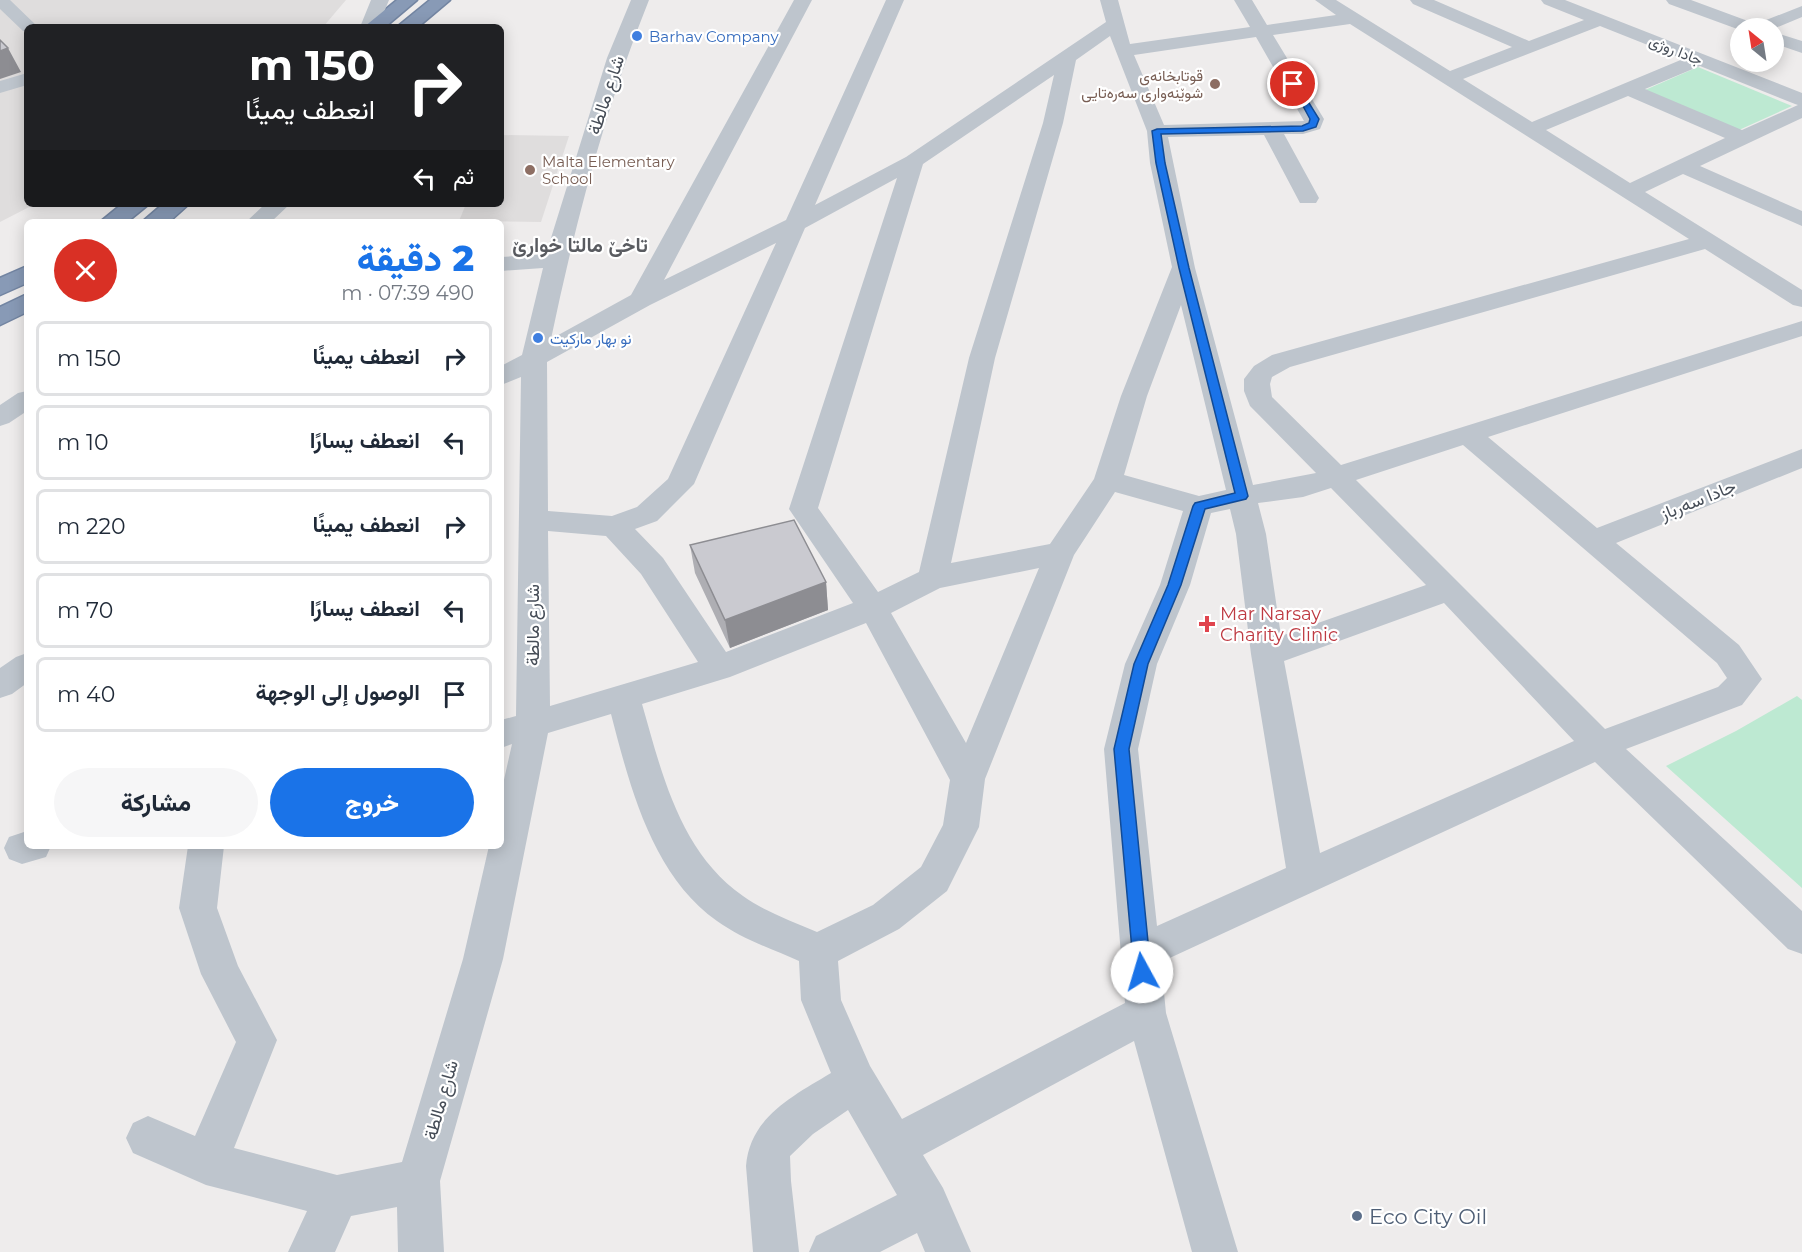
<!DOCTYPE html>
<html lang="ar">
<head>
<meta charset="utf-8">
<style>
  :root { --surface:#fff; --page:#f6f6f7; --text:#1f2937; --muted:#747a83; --line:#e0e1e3; --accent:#1a73e8 }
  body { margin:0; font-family:Montserrat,Vazirmatn,sans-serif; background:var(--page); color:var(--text); direction:rtl; height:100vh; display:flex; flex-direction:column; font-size:22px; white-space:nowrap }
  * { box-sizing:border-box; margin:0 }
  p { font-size:20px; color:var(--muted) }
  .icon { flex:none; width:33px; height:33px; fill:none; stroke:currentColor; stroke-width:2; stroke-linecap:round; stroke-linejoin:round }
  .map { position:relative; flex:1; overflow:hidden; direction:ltr }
  .drawer { position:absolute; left:24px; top:219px; width:480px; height:630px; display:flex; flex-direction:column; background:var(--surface); border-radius:9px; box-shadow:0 3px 15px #0003; direction:rtl }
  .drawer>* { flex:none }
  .hud { position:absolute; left:24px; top:24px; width:480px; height:183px; border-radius:9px; box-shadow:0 3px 15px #0003; direction:rtl; background:#202124; color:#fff; overflow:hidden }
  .needle { width:39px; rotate:330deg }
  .buttons { position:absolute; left:1730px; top:18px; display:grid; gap:12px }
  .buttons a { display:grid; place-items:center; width:54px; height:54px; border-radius:50%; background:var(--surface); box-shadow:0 3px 15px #0003; font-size:30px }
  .pin { position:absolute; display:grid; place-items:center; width:51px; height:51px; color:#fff; margin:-26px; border:3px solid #fff; border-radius:50%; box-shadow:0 2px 6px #0007 }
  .me { position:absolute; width:66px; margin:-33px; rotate:354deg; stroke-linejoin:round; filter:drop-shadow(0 0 4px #0008) }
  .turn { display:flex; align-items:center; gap:21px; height:126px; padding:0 30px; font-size:27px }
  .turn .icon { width:78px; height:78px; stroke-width:2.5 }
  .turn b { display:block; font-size:42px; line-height:51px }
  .then { display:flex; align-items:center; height:57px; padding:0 30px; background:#0003; gap:12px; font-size:22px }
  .round { display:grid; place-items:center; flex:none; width:63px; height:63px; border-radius:32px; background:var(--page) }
  .head { display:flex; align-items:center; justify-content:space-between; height:102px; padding:0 30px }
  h1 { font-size:36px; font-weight:800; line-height:45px; color:var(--accent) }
  .action { display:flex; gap:12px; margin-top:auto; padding:12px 30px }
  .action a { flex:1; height:69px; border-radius:36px; background:var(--accent); color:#fff; font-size:24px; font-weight:800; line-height:69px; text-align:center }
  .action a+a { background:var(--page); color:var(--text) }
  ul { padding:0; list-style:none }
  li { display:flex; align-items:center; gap:18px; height:75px; margin:0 12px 9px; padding:0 18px; border:3px solid var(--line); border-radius:9px }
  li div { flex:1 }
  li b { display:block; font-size:22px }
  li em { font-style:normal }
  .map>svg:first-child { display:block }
</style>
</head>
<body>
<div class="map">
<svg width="1802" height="1252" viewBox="0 0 1802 1252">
  <rect width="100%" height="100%" fill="#eeecec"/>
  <path fill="#dfdddd" d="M 0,0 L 346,0 L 323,27 L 27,27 L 27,204 L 35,204 L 0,222 Z
    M 501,135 L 569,136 L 541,222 L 459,221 L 466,204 L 501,204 Z"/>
  <path fill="#bde9d2" d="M 1698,67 L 1792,106 L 1739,130 L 1645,90 Z
    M 1797,696 L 1802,700 L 1802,888 L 1666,766 L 1736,731 Z"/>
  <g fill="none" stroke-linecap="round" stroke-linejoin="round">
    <g stroke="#7385a2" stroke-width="3">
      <path id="highway" d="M 397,0 L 417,0 L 385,27 L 364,27 Z
        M 430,0 L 450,0 L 418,27 L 397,27 Z
        M 122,204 L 149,204 L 127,222 L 100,222 Z
        M 163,204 L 189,204 L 169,222 L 142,222 Z
        M 27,266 L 27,283 L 0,295 L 0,278 Z
        M 27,294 L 27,312 L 0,325 L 0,307 Z"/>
    </g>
    <path fill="#bec5cd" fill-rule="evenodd" d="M 0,0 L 10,0 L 38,27 L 27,27 L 27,32 L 23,31 L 0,9 Z
      M 371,0 L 389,0 L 378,27 L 360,27 Z
      M 631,0 L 649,0 C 605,109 575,224 551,339 L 631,295 L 794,0 L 812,0 L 664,280 L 786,220 L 886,0 L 904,0 L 815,205 L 906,157 L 1106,22 L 1100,0 L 1118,0 L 1130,44 L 1250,27 L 1234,0 L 1252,0 L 1267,25 L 1336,15 L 1315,0 L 1336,0 L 1450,71 L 1512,47 L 1413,4 L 1410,0 L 1434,0 L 1529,41 L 1584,20 L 1544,4 L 1541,0 L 1565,0 L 1802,93 L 1802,118 L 1700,166 L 1802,211 L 1802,226 L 1683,174 L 1645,192 L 1802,290 L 1802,307 L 1793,305 L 1705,249 L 1290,367 L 1272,377 L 1270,384 L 1272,397 L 1341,465 L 1802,321 L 1802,336 L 1488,437 L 1597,528 L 1802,449 L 1802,468 L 1616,543 L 1739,645 L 1762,679 L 1742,705 L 1626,749 L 1802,911 L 1802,954 L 1788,949 L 1595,762 L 1161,962 L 1166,1013 L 1238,1252 L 1192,1252 L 1134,1041 L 923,1155 L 943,1188 L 971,1252 L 925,1252 L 917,1233 L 880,1252 L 809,1252 L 816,1236 L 897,1195 L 848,1110 L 813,1134 L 790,1156 L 791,1181 L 799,1252 L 753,1252 L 746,1166 C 750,1117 793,1096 831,1073 L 801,1000 L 799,961 C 772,949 742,939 717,921 C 652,875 630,787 611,714 L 548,733 L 503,959 L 440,1181 L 444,1252 L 398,1252 L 397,1207 L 351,1216 L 335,1252 L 288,1252 L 307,1211 L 206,1185 L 133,1153 L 126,1138 L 133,1123 L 148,1116 L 195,1136 L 236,1042 L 201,974 L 179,908 L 188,846 L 224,846 L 217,908 L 238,966 L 277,1040 L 234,1148 L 337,1175 L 402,1162 L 463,959 L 489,846 L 501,846 L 501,793 L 512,744 L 501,748 L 501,720 L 516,716 L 521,377 L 501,385 L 501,366 L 522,355 L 543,268 L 501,271 L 501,257 L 546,254 L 607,58 ZM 1350,24 L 1689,239 L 1272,355 L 1254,366 L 1244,379 L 1244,391 L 1250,406 L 1316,473 L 1253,485 L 1195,268 L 1168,137 L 1264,135 L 1300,203 L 1316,203 L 1319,198 L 1284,134 L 1303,134 L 1320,129 L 1324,119 L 1273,35 ZM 1600,26 L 1683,59 L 1532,122 L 1463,79 ZM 1110,36 L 1147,131 L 1150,163 L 1172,267 L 1121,396 L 1094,479 L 1050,544 L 951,563 L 995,358 L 1063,123 L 1076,60 ZM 1256,37 L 1304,121 L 1164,125 L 1134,55 ZM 1700,66 L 1795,104 L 1798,105 L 1742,130 L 1645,89 ZM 1054,75 L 1043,123 L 969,358 L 919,572 L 878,592 L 818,508 L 923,164 ZM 1628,96 L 1725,138 L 1630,183 L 1546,130 ZM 897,178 L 789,509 L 853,603 L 726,652 L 663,558 L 635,529 L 657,521 L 694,484 L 805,228 ZM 776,243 L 668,479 L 637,507 L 612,516 L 548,511 L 547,362 L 650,305 ZM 1181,305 L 1226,490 L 1199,496 L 1124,475 L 1147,396 ZM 1463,445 L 1717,663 L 1727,678 L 1718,687 L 1605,729 L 1356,480 ZM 1331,488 L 1426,585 L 1281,636 L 1266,534 L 1258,503 L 1303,497 ZM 1115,492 L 1183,511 L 1160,585 L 1125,664 L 1104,749 L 1125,1003 L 902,1119 L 870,1066 L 841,1000 L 838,961 L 899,929 L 947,891 L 979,827 L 985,779 L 1074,555 ZM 1230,509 L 1236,534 L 1251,654 L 1286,868 L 1157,926 L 1138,749 L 1157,664 L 1190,585 L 1211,513 ZM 548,531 L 606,536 L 641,574 L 698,662 L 550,706 ZM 1039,568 L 966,743 L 891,613 L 940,588 ZM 1444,603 L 1574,741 L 1320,853 L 1284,661 ZM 866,623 L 950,780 L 943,825 L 921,867 L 873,905 L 817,932 C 792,921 765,912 743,896 C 680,852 662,774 642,704 L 730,677 Z
      M 1666,0 L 1691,0 L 1756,24 L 1802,6 L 1802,17 L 1773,29 L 1740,30 L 1669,4 Z
      M 1773,32 L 1802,41 L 1802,53 L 1773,43 Z
      M 27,73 L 27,85 L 0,93 L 0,81 Z
      M 265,204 L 290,204 L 271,222 L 246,222 Z
      M 27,391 L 27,411 L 9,423 L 0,426 L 0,405 L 18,393 Z
      M 27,653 L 27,683 L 12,694 L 0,698 L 0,668 L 16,657 Z
      M 27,831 L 27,846 L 51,846 L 46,857 L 22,864 L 9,859 L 4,848 L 9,837 Z"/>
    <use href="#highway" fill="#889ab6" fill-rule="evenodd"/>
  </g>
  <path fill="#aeaeb3" d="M 690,545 L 826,582 L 828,610 L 730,648 L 695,573 Z"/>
  <path fill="#8d8d92" d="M 8,48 L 21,72 L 0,79 L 0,51 Z
    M 826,582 L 828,610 L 730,648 L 725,620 Z"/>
  <path fill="#cacad0" stroke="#8d8d92" stroke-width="1.5" d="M 0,40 L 8,48 L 0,51 Z
    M 794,520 L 826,582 L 725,620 L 690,545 Z"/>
  <path fill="#1a73e8" stroke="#114b97" stroke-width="1.5" d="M 1290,82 L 1296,82 L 1319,119 L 1316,127 L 1303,131 L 1161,134 L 1165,163 L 1189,268 L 1248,496 L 1246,499 L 1205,509 L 1181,585 L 1148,664 L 1129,749 L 1151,972 L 1148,978 L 1142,980 L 1136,978 L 1134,972 L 1114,749 L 1134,664 L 1168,585 L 1193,506 L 1195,503 L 1235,493 L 1179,268 L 1156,163 L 1152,131 L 1157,129 L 1302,126 L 1309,123 L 1310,119 Z"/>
  <g fill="#3f7fe0" stroke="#fff" stroke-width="2">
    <circle cx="637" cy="36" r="6"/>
    <circle cx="538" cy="338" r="6"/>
  </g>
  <g fill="#8d6e63" stroke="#fff" stroke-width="2">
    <circle cx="1215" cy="84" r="6"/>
    <circle cx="530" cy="170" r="6"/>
  </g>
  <path fill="#e0444e" stroke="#fff" stroke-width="2" d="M1204 615h6v6h6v6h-6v6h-6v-6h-6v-6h6z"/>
  <circle fill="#5c6f8a" stroke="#fff" stroke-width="2" cx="1357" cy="1216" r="6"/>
  <g text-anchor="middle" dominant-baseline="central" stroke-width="4.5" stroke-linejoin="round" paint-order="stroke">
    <g font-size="15" fill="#366cbe" stroke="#fff" text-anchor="start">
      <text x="649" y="36">Barhav Company</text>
      <text x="550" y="338">نو بهار ماركيت</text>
    </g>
    <g font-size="15" fill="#464d57" stroke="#fff">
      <text transform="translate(1676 50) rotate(22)">جادا روژی</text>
    </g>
    <g font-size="15" fill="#785e54" stroke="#fff" text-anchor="end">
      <text x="1203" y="75">قوتابخانەی<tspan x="1203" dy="17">شوێنەواری سەرەتایی</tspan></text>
      <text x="542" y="161" text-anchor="start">Malta Elementary<tspan x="542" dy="17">School</tspan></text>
    </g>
    <g font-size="18" fill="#464d57" stroke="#fff">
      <text transform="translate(606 95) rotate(-72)">شارع مالطة</text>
      <text transform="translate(1698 500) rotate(-22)">جادا سەرباز</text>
      <text transform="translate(533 625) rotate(-90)">شارع مالطة</text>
      <text transform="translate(441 1100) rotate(-74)">شارع مالطة</text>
    </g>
    <g font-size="18" fill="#be3a42" stroke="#fff" text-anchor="start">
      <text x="1220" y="614">Mar Narsay<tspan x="1220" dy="21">Charity Clinic</tspan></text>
    </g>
    <g font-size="20" font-weight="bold" fill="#595b60" stroke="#fff">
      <text x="580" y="245">تاخێ مالتا خوارێ</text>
    </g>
    <g font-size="21" fill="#4e5e75" stroke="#fff" text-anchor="start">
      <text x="1369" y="1216">Eco City Oil</text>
    </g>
  </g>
</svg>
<div class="buttons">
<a><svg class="needle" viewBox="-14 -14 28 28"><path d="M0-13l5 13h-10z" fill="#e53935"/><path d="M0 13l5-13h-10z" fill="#747a83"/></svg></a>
</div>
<div class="pin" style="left:1293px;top:84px;background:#d93025"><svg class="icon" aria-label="arrive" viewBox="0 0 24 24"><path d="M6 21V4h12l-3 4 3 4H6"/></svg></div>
<svg class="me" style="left:1142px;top:972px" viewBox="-20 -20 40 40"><circle r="19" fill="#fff"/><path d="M0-13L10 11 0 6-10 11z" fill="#1a73e8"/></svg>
<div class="hud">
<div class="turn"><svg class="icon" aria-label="right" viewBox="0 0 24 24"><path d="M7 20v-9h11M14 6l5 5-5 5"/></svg><div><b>150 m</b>انعطف يمينًا</div></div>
<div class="then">ثم<svg class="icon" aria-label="left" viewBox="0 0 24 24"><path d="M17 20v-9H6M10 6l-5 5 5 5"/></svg></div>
</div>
<section class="drawer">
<div class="head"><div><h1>2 دقيقة</h1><p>490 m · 07:39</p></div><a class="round" style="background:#d93025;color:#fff"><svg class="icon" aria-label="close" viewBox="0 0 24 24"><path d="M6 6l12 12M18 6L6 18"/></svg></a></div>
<ul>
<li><svg class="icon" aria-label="right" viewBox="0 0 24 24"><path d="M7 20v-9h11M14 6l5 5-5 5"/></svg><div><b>انعطف يمينًا</b></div><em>150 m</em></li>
<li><svg class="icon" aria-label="left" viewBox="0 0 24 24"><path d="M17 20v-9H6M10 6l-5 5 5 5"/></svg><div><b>انعطف يسارًا</b></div><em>10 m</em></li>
<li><svg class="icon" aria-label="right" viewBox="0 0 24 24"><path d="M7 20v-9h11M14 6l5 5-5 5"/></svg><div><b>انعطف يمينًا</b></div><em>220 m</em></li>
<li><svg class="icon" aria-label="left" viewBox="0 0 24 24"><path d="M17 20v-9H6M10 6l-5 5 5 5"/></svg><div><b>انعطف يسارًا</b></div><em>70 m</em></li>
<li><svg class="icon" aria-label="arrive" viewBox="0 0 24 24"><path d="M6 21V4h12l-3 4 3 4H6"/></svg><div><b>الوصول إلى الوجهة</b></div><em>40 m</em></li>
</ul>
<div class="action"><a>خروج</a><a>مشاركة</a></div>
</section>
</div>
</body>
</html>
